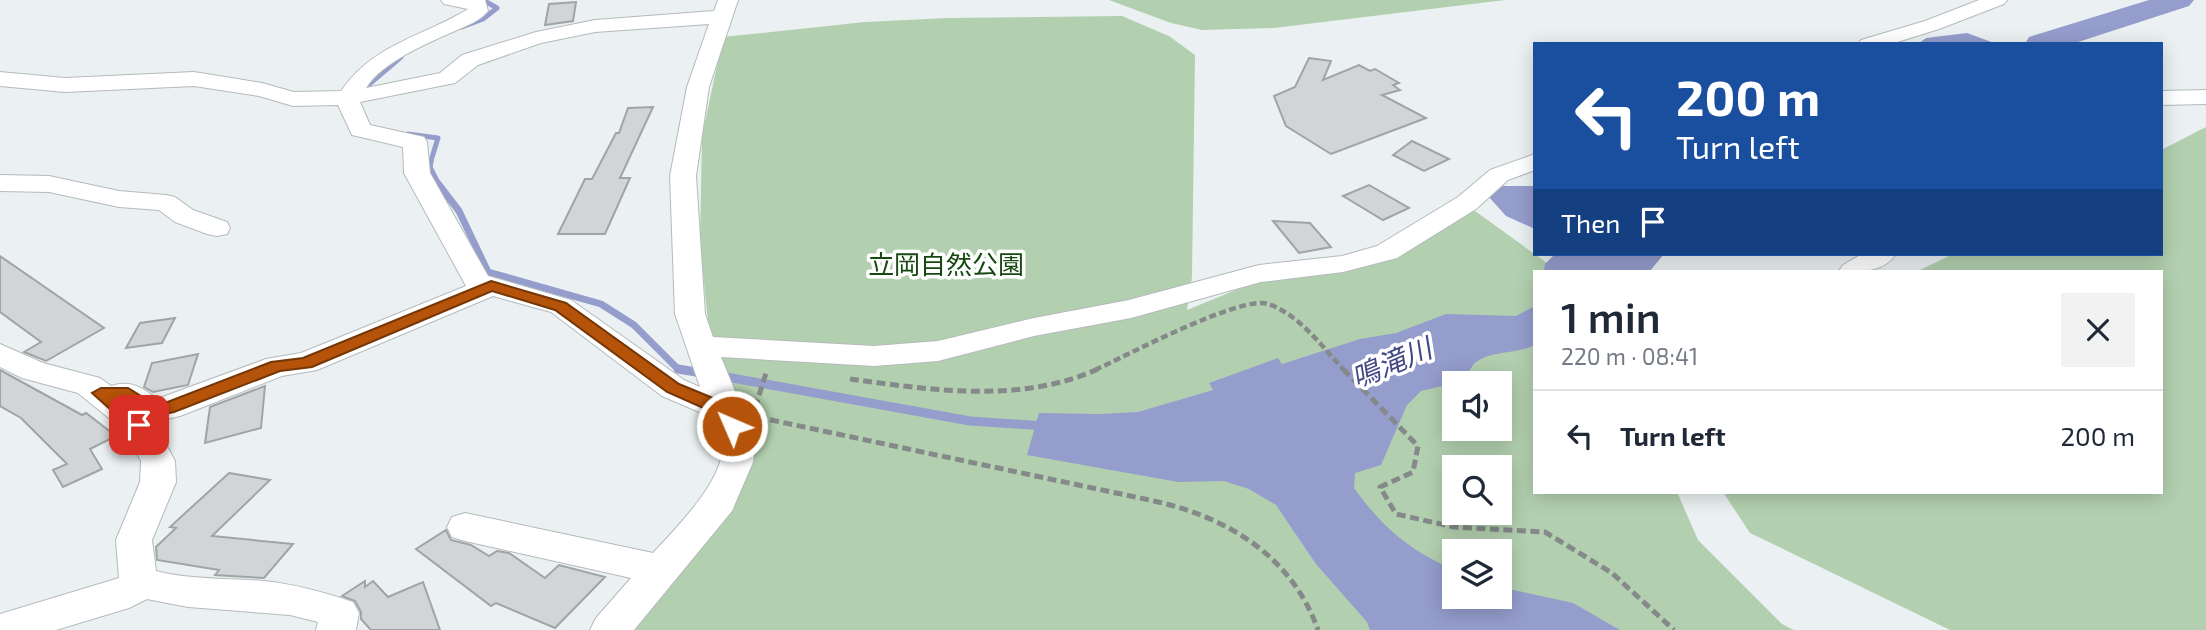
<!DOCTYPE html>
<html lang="en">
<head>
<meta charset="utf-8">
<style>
  :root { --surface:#fff; --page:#f2f2f3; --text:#1f2937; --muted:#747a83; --line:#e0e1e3 }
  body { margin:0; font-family:"Exo 2","Noto Sans JP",sans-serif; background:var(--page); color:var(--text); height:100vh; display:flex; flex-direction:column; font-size:26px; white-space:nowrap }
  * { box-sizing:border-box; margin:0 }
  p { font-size:23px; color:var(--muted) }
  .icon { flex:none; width:38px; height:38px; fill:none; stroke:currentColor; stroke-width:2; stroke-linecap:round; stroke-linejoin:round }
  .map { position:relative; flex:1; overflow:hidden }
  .sheet { position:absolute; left:1533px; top:270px; width:630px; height:224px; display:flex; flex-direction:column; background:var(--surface); border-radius:0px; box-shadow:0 4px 18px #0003 }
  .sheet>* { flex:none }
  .guide { position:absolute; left:1533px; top:42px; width:630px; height:214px; border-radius:0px; box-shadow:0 4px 18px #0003; background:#1a4fa0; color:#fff; overflow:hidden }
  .fabs { position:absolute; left:1442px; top:371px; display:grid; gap:14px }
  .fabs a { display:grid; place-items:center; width:70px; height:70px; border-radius:0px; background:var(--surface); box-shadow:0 4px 18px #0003; font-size:35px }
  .pin { position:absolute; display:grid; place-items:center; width:60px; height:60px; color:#fff; margin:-30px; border-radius:14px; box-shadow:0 4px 10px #0006 }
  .me { position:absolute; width:77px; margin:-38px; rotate:315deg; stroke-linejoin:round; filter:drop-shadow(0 0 5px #0008) }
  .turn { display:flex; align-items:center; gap:24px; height:147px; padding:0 28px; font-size:32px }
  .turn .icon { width:91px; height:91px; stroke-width:2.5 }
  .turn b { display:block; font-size:49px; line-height:60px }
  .then { display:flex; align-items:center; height:66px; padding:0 28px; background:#0003; gap:14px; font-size:26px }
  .round { display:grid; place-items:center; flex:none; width:74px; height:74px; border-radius:0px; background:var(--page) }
  .summary { display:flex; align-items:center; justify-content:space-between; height:119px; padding:0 28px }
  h1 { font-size:42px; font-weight:600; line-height:52px }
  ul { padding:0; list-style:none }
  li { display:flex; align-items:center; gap:21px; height:91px; padding:0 28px; border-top:2px solid var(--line) }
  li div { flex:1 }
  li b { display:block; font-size:26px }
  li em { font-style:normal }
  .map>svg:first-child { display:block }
</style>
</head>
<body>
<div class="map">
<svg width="2206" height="630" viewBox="0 0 2206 630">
  <rect width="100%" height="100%" fill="#ebf1f2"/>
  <path fill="#b2d0af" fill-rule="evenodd" d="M 1109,0 L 1505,0 L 1274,28 L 1202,30 L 1171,23 Z
    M 1122,16 L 1169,36 L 1195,55 L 1192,277 L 1187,310 L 1248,285 L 1298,275 L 1475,211 L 1558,271 L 1535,271 L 1535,492 L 1677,492 L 1698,540 L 1782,624 L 1794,630 L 628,630 L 739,495 L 753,458 L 709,332 L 700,243 L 702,136 L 723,37 L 865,22 L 947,18 ZM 1454,383 L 1500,383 L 1500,429 L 1454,429 ZM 1454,467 L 1500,467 L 1500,513 L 1454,513 ZM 1454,551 L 1500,551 L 1500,597 L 1454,597 Z
    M 2206,127 L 2206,630 L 1950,630 L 1750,533 L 1723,492 L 2161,492 L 2161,271 L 1918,271 L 1953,254 L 2161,254 L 2161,150 Z"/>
  <path fill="#959dcd" d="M 1967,33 L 1997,44 L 1918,44 L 1926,38 Z
    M 1502,186 L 1535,186 L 1535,229 L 1506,216 L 1489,197 Z
    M 1555,254 L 1664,254 L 1650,271 L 1544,271 L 1545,264 Z
    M 1535,306 L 1535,345 C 1517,354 1493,350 1476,362 C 1471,366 1467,376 1464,381 L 1421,391 L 1407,405 L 1381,465 L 1355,473 L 1354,488 C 1384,529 1408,549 1454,570 L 1454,597 L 1500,597 L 1500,587 L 1573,603 L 1620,630 L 1370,630 L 1367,622 L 1316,564 L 1276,505 L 1249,489 L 1224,481 L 1178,482 L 1027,455 L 1039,413 L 1099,414 L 1138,412 L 1213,390 L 1209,383 L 1278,358 L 1282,364 L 1360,339 L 1396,333 L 1446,314 L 1516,316 Z"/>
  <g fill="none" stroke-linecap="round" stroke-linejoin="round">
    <path stroke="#959dcd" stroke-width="5" d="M 462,27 L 483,19 L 497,8 L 483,0
      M 360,92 L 401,57
      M 408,134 L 438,138 L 430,164"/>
    <path stroke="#959dcd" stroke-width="7" d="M 430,162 L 429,167 L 436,181 L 459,211 L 488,272 L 601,304 L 634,325 L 678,369 L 687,370"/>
    <path stroke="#959dcd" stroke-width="9" d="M 678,369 L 702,373
      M 721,376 L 970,421 L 1045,426"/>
    <path fill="#959dcd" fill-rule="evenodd" d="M 2149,0 L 2194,0 L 2189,6 L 2072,44 L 2025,44 L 2029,37 Z"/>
  </g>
  <path fill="#d1d5d8" stroke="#a0a4a7" stroke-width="2" d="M 576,2 L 573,21 L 545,25 L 549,4 Z
    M 1309,58 L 1331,61 L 1323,80 L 1359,65 L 1370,71 L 1375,69 L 1399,83 L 1393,85 L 1400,90 L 1382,95 L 1426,118 L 1331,154 L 1286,126 L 1274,96 L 1295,87 Z
    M 653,107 L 620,178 L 630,178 L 605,234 L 558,234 L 585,179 L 592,179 L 616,133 L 619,133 L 628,108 Z
    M 1412,141 L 1449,159 L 1424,171 L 1393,155 Z
    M 1369,185 L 1409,208 L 1383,220 L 1343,196 Z
    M 1273,221 L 1310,223 L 1331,247 L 1299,253 Z
    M 0,256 L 104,328 L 46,361 L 24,352 L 41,342 L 0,312 Z
    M 175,318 L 162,343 L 126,348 L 140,323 Z
    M 198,354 L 188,385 L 153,392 L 144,387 L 152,363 Z
    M 0,370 L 82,415 L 86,413 L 116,436 L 90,449 L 102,469 L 63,487 L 53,470 L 67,464 L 21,418 L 0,406 Z
    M 265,386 L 261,428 L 205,443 L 210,407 Z
    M 229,473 L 270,480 L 212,536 L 293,544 L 264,578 L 215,575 L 219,570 L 157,560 L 156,547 L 176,528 L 170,527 Z
    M 446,530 L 451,540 L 471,545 L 489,556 L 497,551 L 509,553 L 545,578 L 559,565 L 605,577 L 555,628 L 496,603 L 491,606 L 416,549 Z
    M 365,581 L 365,587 L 373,581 L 388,597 L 423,582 L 440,630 L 371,630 L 361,619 L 361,612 L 355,601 L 342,596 Z"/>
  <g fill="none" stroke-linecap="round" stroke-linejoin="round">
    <g stroke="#b4babb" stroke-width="2">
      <path id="minor" d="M 441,0 L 485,0 L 488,11 C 480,21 466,26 455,31 C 428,43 382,62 366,88 L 440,73 L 462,55 L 536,32 L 595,20 L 714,11 L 718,0 L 738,0 L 709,87 L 696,176 L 705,314 L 713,337 L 874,346 L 938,341 L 1034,318 L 1129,300 L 1259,265 L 1342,256 L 1377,246 L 1458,197 L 1490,170 L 1535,154 L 1535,170 L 1508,180 L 1476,209 L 1397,258 L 1343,272 L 1261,282 L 1131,318 L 1034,336 L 938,361 L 874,366 L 721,357 L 756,443 L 753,462 L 732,511 L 634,630 L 590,630 L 596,618 L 631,578 L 465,541 L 452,537 L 447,527 L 452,517 L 465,513 L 653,553 C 675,529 727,478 722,443 C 721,435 714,425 711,417 L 662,396 L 551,312 L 493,296 L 317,370 L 282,376 L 180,416 L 154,422 L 175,461 L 176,482 L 152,540 L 156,571 C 191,580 228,578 264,581 C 295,584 323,592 353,602 L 359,613 L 356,630 L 316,630 L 318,622 L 290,615 L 188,607 L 147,599 L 129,608 L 56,630 L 0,630 L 0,614 L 119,578 L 116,540 L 140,482 L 141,461 L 126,432 L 78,393 L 22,378 L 0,367 L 0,344 L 43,363 L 100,378 L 111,386 C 130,380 142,387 157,399 L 266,359 L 301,353 L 466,286 L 404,173 L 403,147 L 352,135 L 338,105 L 293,106 L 259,96 L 194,86 L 65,92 L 0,86 L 0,72 L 65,78 L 194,72 L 262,83 L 294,92 L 341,91 C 373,44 422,37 468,9 L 444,4 ZM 709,24 L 687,87 L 670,176 L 675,314 L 700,387 L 684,380 L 571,300 L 488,276 L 430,173 L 427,142 L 424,137 L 370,125 L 360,102 L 455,83 L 478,65 L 541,43 L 595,32 Z
        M 1979,0 L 2007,0 L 2004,4 L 1939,29 L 1891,44 L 1858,44 L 1861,40 L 1925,21 Z
        M 2206,90 L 2206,104 L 2161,105 L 2161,91 Z
        M 0,175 L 49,176 L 119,191 L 166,195 L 175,197 L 193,210 L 227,222 L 230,228 L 227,234 L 217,236 L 207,234 L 175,222 L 159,210 L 119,207 L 49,192 L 0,191 Z
        M 1862,254 L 1896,254 C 1882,274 1860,271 1839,271 L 1843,265 Z"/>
    </g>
    <path stroke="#85898a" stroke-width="4.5" stroke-dasharray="7 3.5" stroke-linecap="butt" d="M 1095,370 C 1126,356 1240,295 1268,304 C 1299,314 1323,348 1344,370"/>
    <path stroke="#85898a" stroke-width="5" stroke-dasharray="9 4.5" stroke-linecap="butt" d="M 1343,369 L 1418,446 L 1413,472 L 1380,487 L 1396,514 L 1454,527 L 1545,532 L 1612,573 L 1674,630
      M 850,379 C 931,390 1021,404 1098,369
      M 755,408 L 767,370
      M 757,417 L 1154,501 C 1227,517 1292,556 1318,630"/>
    <use href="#minor" fill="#fff" fill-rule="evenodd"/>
  </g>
  <path fill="#b45309" stroke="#753606" stroke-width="2" d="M 491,281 L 566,303 L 679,384 L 730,405 L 740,426 L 732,432 L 725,430 L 717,414 L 667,392 L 555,310 L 492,291 L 312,367 L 280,371 L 174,412 L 151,417 L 124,400 L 119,400 L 145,421 L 148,425 L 139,431 L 132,429 L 92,393 L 101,388 L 128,388 L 154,404 L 165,403 L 271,362 L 303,358 Z"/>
  <g text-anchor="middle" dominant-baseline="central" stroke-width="7" stroke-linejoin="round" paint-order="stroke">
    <g font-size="26" fill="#164912" stroke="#fff">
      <text x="946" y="263">立岡自然公園</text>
    </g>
    <g font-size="28" font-style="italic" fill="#434986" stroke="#fff">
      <text transform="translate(1391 362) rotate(-23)">鳴滝川</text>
    </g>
  </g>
</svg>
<div class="fabs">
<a><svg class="icon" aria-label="sound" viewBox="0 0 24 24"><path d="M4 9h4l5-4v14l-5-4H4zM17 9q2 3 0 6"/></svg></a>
<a><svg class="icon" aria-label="search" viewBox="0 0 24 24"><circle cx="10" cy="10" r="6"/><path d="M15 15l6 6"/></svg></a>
<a><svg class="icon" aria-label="layers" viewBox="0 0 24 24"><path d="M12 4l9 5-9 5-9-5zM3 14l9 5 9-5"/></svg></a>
</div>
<div class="pin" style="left:139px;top:425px;background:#d93025"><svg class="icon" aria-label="arrive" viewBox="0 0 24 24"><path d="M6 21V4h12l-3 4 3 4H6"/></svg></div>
<svg class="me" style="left:732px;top:426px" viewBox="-20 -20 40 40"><circle r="17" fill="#b45309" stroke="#fff" stroke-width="3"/><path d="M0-11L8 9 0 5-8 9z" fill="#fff"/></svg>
<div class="guide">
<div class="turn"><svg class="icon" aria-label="left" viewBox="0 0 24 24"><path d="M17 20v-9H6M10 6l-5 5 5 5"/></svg><div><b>200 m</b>Turn left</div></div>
<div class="then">Then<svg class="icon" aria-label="arrive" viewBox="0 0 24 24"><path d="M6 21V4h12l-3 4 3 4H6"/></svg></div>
</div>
<section class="sheet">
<div class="summary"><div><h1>1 min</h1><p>220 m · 08:41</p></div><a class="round"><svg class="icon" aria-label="close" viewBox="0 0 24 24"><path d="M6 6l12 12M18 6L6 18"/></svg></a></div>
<ul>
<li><svg class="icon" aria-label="left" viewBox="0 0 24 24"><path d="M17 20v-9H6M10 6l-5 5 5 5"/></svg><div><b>Turn left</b></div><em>200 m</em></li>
</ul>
</section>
</div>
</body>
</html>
